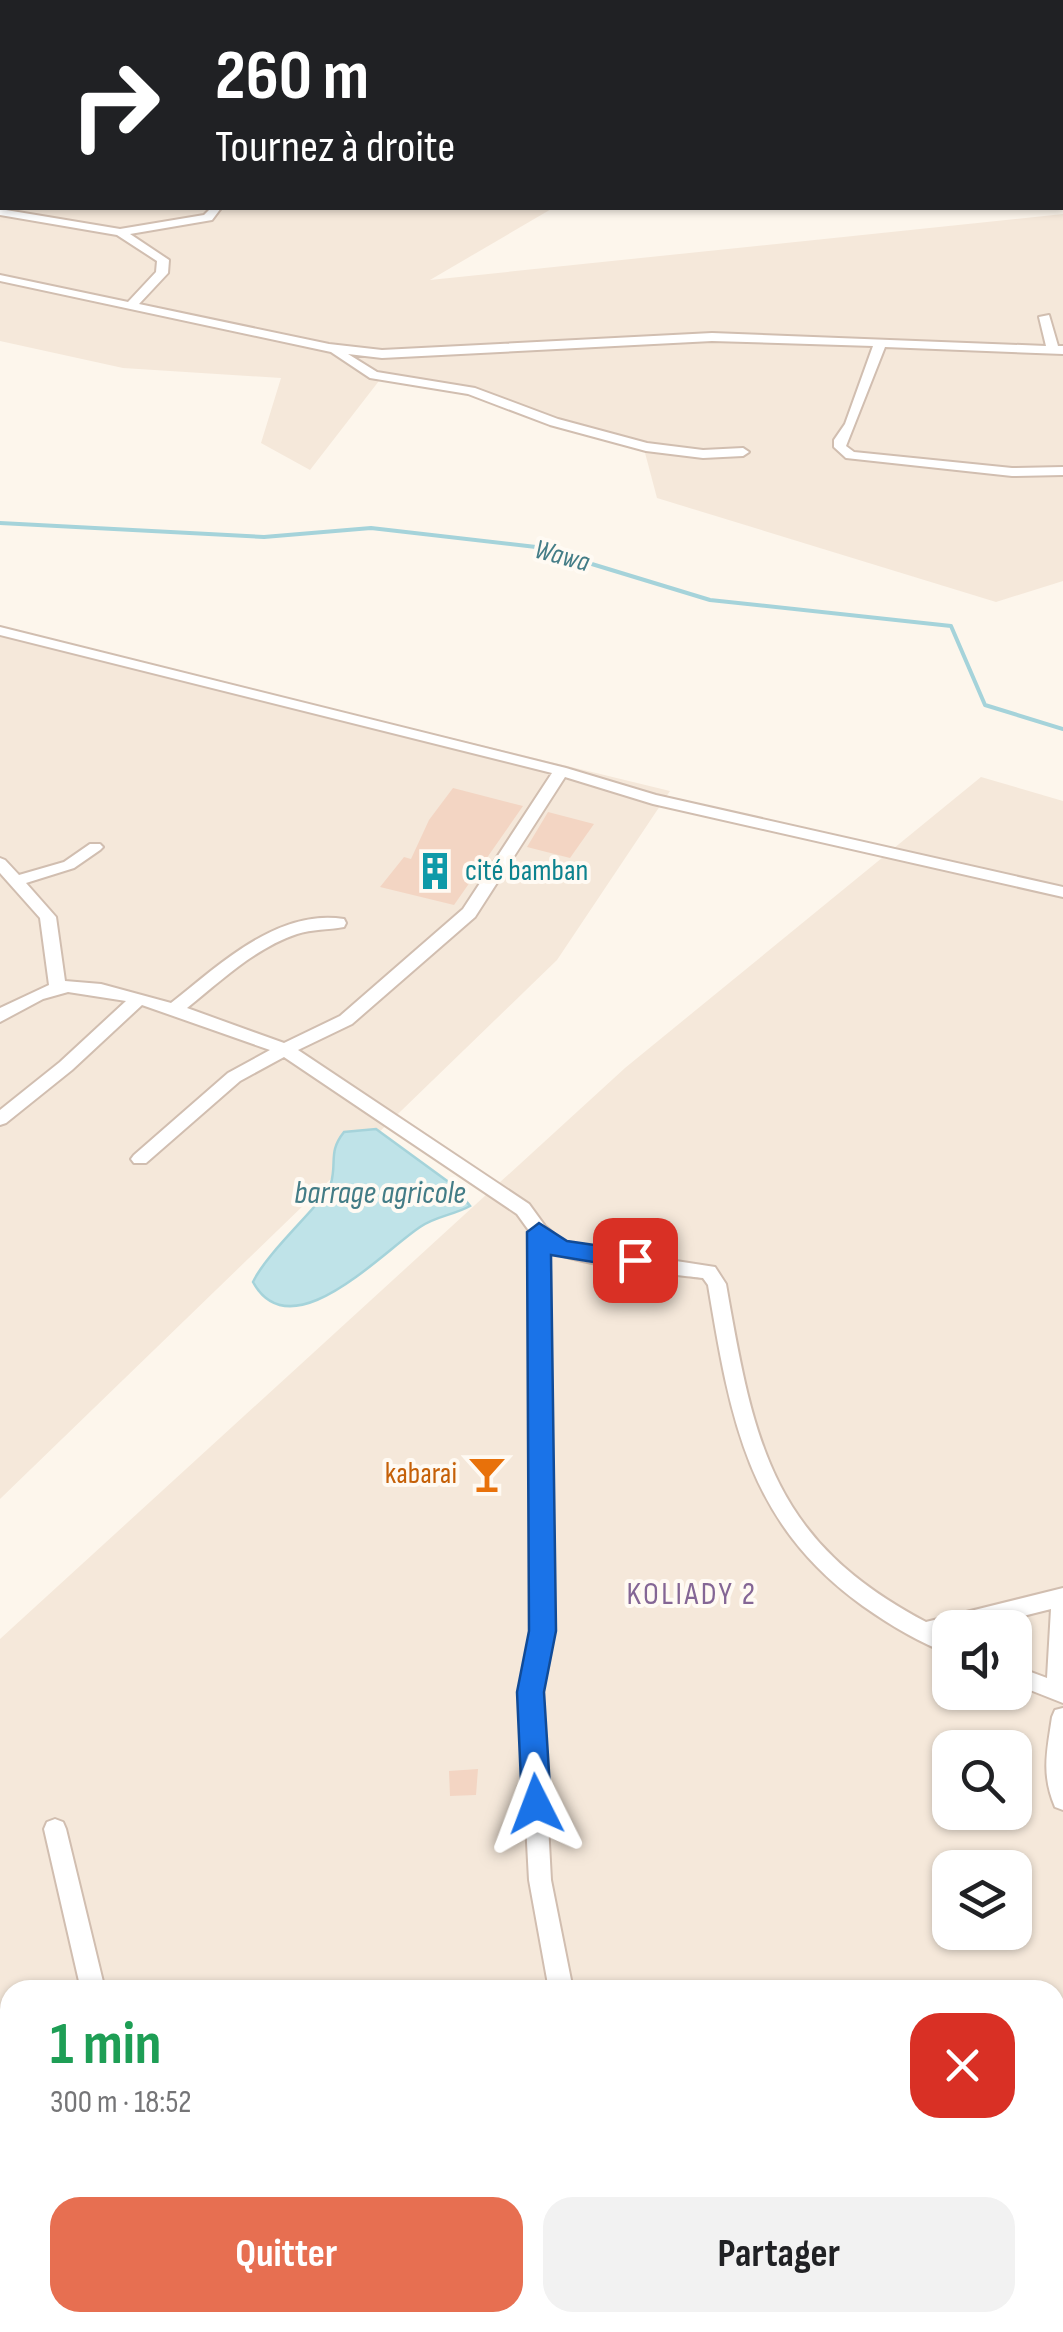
<!DOCTYPE html>
<html lang="fr">
<head>
<meta charset="utf-8">
<style>
  :root { --surface:#fff; --page:#f2f2f2; --text:#202124; --muted:#757577; --accent:#e76f51 }
  body { margin:0; font-family:"Sofia Sans Condensed",sans-serif; background:var(--page); color:var(--text); height:100vh; display:flex; flex-direction:column; font-size:38px; white-space:nowrap }
  * { box-sizing:border-box; margin:0 }
  p { font-size:32px; color:var(--muted) }
  .icon { flex:none; width:55px; height:55px; fill:none; stroke:currentColor; stroke-width:2; stroke-linecap:round; stroke-linejoin:round }
  .map { position:relative; flex:1; overflow:hidden }
  .drawer { position:absolute; left:0px; top:1980px; width:1065px; height:352px; display:flex; flex-direction:column; background:var(--surface); border-radius:30px 30px 0 0; box-shadow:0 2px 8px #0004 }
  .drawer>* { flex:none }
  .top-card { position:absolute; left:0px; top:0px; width:1065px; height:210px; box-shadow:0 2px 8px #0004; background:#202124; color:#fff; overflow:hidden }
  .controls { position:absolute; left:932px; top:1610px; display:grid; gap:20px }
  .controls a { display:grid; place-items:center; width:100px; height:100px; border-radius:20px; background:var(--surface); box-shadow:0 2px 8px #0004; font-size:50px }
  .pin { position:absolute; display:grid; place-items:center; width:85px; height:85px; color:#fff; margin:-42px; border-radius:20px; box-shadow:0 5px 15px #0006 }
  .me { position:absolute; width:110px; margin:-55px; rotate:357deg; stroke-linejoin:round; filter:drop-shadow(0 0 8px #0008) }
  .turn { display:flex; align-items:center; gap:35px; height:210px; padding:0 50px; font-size:45px }
  .turn .icon { width:130px; height:130px; stroke-width:2.5 }
  .turn b { display:block; font-size:70px; line-height:85px }
  .round { display:grid; place-items:center; flex:none; width:105px; height:105px; border-radius:30px; background:var(--page) }
  .headline { display:flex; align-items:center; justify-content:space-between; height:170px; padding:0 50px }
  h1 { font-size:60px; font-weight:700; line-height:75px; color:#1e9e55 }
  .cta { display:flex; gap:20px; margin-top:auto; padding:20px 50px }
  .cta a { flex:1; height:115px; border-radius:30px; background:var(--accent); color:#fff; font-size:40px; font-weight:700; line-height:115px; text-align:center }
  .cta a+a { background:var(--page); color:var(--text) }
  .map>svg:first-child { display:block }
</style>
</head>
<body>
<div class="map">
<svg width="1063" height="2332" viewBox="0 0 1063 2332">
  <rect width="100%" height="100%" fill="#fdf6ec"/>
  <path fill="#f5e8da" fill-rule="evenodd" d="M 0,0 L 995,0 L 2,2 L 2,208 L 553,208 L 430,280 L 1063,214 L 1063,581 L 996,602 L 657,498 L 644,449 L 428,379 L 382,377 L 310,470 L 261,443 L 281,378 L 123,368 L 0,341 Z
    M 0,628 L 670,791 L 557,960 L 0,1499 Z
    M 981,777 L 1063,801 L 1063,2332 L 0,2332 L 0,1639 L 625,1068 ZM 950,1628 L 1015,1628 L 1015,1692 L 950,1692 ZM 950,1748 L 1015,1748 L 1015,1812 L 950,1812 ZM 950,1868 L 1015,1868 L 1015,1932 L 950,1932 ZM 10,1990 L 1055,1990 L 1055,2322 L 10,2322 Z"/>
  <path fill="#bfe3e8" stroke="#a5d3da" stroke-width="2.5" d="M 376,1129 L 454,1186 L 470,1206 C 454,1215 436,1216 420,1227 C 381,1253 291,1351 253,1282 C 268,1250 326,1201 331,1183 C 337,1162 328,1152 344,1132 Z"/>
  <g fill="none" stroke-linecap="round" stroke-linejoin="round">
    <path stroke="#a5d3da" stroke-width="4" d="M 0,523 L 264,537 L 371,528 L 536,547 L 710,600 L 951,626 L 985,705 L 1063,729"/>
  </g>
  <path fill="#f3d5c3" d="M 453,788 L 523,806 L 454,905 L 380,887 L 404,857 L 411,859 L 429,820 Z
    M 548,812 L 594,824 L 570,858 L 527,847 Z
    M 478,1769 L 476,1795 L 450,1796 L 449,1771 Z"/>
  <g fill="none" stroke-linecap="round" stroke-linejoin="round">
    <g stroke="#d1beb0" stroke-width="4">
      <path id="minor" d="M 525,0 L 535,0 L 536,2 L 527,2 Z
        M 691,0 L 701,0 L 702,2 L 693,2 Z
        M 761,0 L 795,0 L 791,2 L 760,2 Z
        M 0,17 L 2,17 L 2,23 L 0,23 Z
        M 0,65 L 2,65 L 2,71 L 0,71 Z
        M 0,95 L 2,95 L 2,101 L 0,101 Z
        M 0,166 L 2,166 L 2,173 L 0,173 Z
        M 211,208 L 221,208 L 212,220 L 130,234 L 169,260 L 168,273 L 139,304 L 329,344 L 382,350 L 712,333 L 1046,346 L 1039,317 L 1049,315 L 1058,346 L 1063,346 L 1063,354 L 885,347 L 846,446 L 854,452 L 1012,468 L 1063,467 L 1063,475 L 1012,476 L 846,458 L 834,447 L 834,440 L 845,424 L 873,346 L 712,341 L 382,358 L 348,354 L 377,372 L 475,388 L 558,419 L 647,443 L 703,450 L 743,448 L 749,452 L 743,456 L 703,458 L 646,451 L 550,425 L 468,394 L 370,378 L 331,352 L 0,281 L 0,275 L 128,302 L 156,272 L 157,261 L 117,235 L 0,215 L 0,209 L 120,229 L 204,215 Z
        M 0,627 L 566,768 L 656,795 L 1063,887 L 1063,897 L 653,804 L 565,777 L 475,917 L 352,1024 L 298,1050 L 529,1204 L 545,1226 L 566,1244 L 715,1267 L 726,1284 C 754,1444 772,1541 926,1622 L 1063,1588 L 1063,1703 L 1015,1684 L 1015,1666 L 1047,1678 L 1051,1609 L 976,1628 L 950,1628 L 950,1654 C 920,1643 890,1625 863,1606 C 747,1523 730,1417 708,1285 L 703,1278 C 672,1274 568,1265 548,1249 L 552,1631 L 541,1692 L 551,1880 L 573,1990 L 549,1990 L 529,1880 L 519,1692 L 532,1631 L 530,1232 L 517,1214 L 284,1057 L 240,1081 L 146,1163 L 134,1163 L 131,1159 L 134,1155 L 228,1073 L 270,1050 L 142,1005 L 72,1070 L 6,1123 L 0,1125 L 0,1110 L 60,1062 L 126,1001 L 68,992 L 43,999 L 0,1022 L 0,1008 L 49,985 L 40,918 L 0,873 L 0,858 L 5,860 L 19,875 L 64,862 L 90,844 L 100,844 L 103,847 L 100,850 L 74,868 L 26,883 L 56,917 L 65,981 L 101,984 L 171,1003 C 218,966 278,908 344,919 L 346,923 L 344,927 C 328,930 312,929 297,934 C 255,948 221,981 187,1008 L 284,1043 L 340,1016 L 463,909 L 552,773 L 0,635 Z
        M 1063,1708 L 1063,1810 L 1055,1807 C 1041,1774 1047,1751 1052,1717 L 1055,1710 Z
        M 55,1819 L 63,1822 L 66,1829 L 105,1990 L 81,1990 L 44,1829 L 47,1822 Z
        M 1063,2073 L 1063,2101 L 1055,2104 L 1055,2076 Z
        M 202,2322 L 229,2322 L 233,2332 L 206,2332 Z
        M 613,2322 L 639,2322 L 641,2332 L 615,2332 Z
        M 885,2322 L 914,2322 L 909,2332 L 881,2332 Z"/>
    </g>
    <use href="#minor" fill="#fff" fill-rule="evenodd"/>
  </g>
  <path fill="#1a73e8" stroke="#114b97" stroke-width="2.5" d="M 539,1223 L 567,1241 L 635,1251 L 647,1260 L 635,1269 L 551,1255 L 556,1631 L 544,1692 L 551,1804 L 546,1814 L 536,1817 L 526,1814 L 522,1804 L 517,1692 L 529,1631 L 527,1232 Z"/>
  <defs>
    <g id="building-bare" transform="scale(3)"><path d="M-4-6H4V6H1V3H-1V6H-4ZM-2.5-4.3h1.7v1.8h-1.7ZM.8-4.3h1.7v1.8H.8ZM-2.5-1h1.7V.8h-1.7ZM.8-1h1.7V.8H.8Z" fill="#0f9aa8" stroke="#fffaf3" stroke-width="2.5" paint-order="stroke"/></g>
    <g id="bar-bare" transform="scale(3)"><path d="M-6-5H6L.8 .8V4.5H3.5V6h-7V4.5H-.8V.8Z" fill="#e8710a" stroke="#fffaf3" stroke-width="2.5" paint-order="stroke"/></g>
  </defs>
  <g fill-rule="evenodd">
    <use href="#building-bare" x="435" y="871"/>
    <use href="#bar-bare" x="487" y="1474"/>
  </g>
  <g text-anchor="middle" dominant-baseline="central" stroke-width="8" stroke-linejoin="round" paint-order="stroke">
    <g font-size="28" font-style="italic" fill="#437c86" stroke="#fffaf3">
      <text transform="translate(562 556) rotate(15)">Wawa</text>
    </g>
    <g font-size="30" fill="#0d838f" stroke="#fffaf3" text-anchor="start">
      <text x="465" y="871">cité bamban</text>
    </g>
    <g font-size="30" fill="#c56008" stroke="#fffaf3" text-anchor="end">
      <text x="457" y="1474">kabarai</text>
    </g>
    <g font-size="32" font-style="italic" fill="#437c86" stroke="#fffaf3">
      <text x="380" y="1193">barrage agricole</text>
    </g>
    <g font-size="32" letter-spacing="2.5" fill="#846695" stroke="#fffaf3">
      <text x="692" y="1594">KOLIADY 2</text>
    </g>
  </g>
</svg>
<div class="controls">
<a><svg class="icon" aria-label="sound" viewBox="0 0 24 24"><path d="M4 9h4l5-4v14l-5-4H4zM17 9q2 3 0 6"/></svg></a>
<a><svg class="icon" aria-label="search" viewBox="0 0 24 24"><circle cx="10" cy="10" r="6"/><path d="M15 15l6 6"/></svg></a>
<a><svg class="icon" aria-label="layers" viewBox="0 0 24 24"><path d="M12 4l9 5-9 5-9-5zM3 14l9 5 9-5"/></svg></a>
</div>
<div class="pin" style="left:635px;top:1260px;background:#d93025"><svg class="icon" aria-label="arrive" viewBox="0 0 24 24"><path d="M6 21V4h12l-3 4 3 4H6"/></svg></div>
<svg class="me" style="left:536px;top:1804px" viewBox="-20 -20 40 40"><path d="M0-17L14 15 0 8-14 15z" fill="#1a73e8" stroke="#fff" stroke-width="4"/></svg>
<div class="top-card">
<div class="turn"><svg class="icon" aria-label="right" viewBox="0 0 24 24"><path d="M7 20v-9h11M14 6l5 5-5 5"/></svg><div><b>260 m</b>Tournez à droite</div></div>
</div>
<section class="drawer">
<div class="headline"><div><h1>1 min</h1><p>300 m · 18:52</p></div><a class="round" style="background:#d93025;color:#fff"><svg class="icon" aria-label="close" viewBox="0 0 24 24"><path d="M6 6l12 12M18 6L6 18"/></svg></a></div>
<div class="cta"><a>Quitter</a><a>Partager</a></div>
</section>
</div>
</body>
</html>
